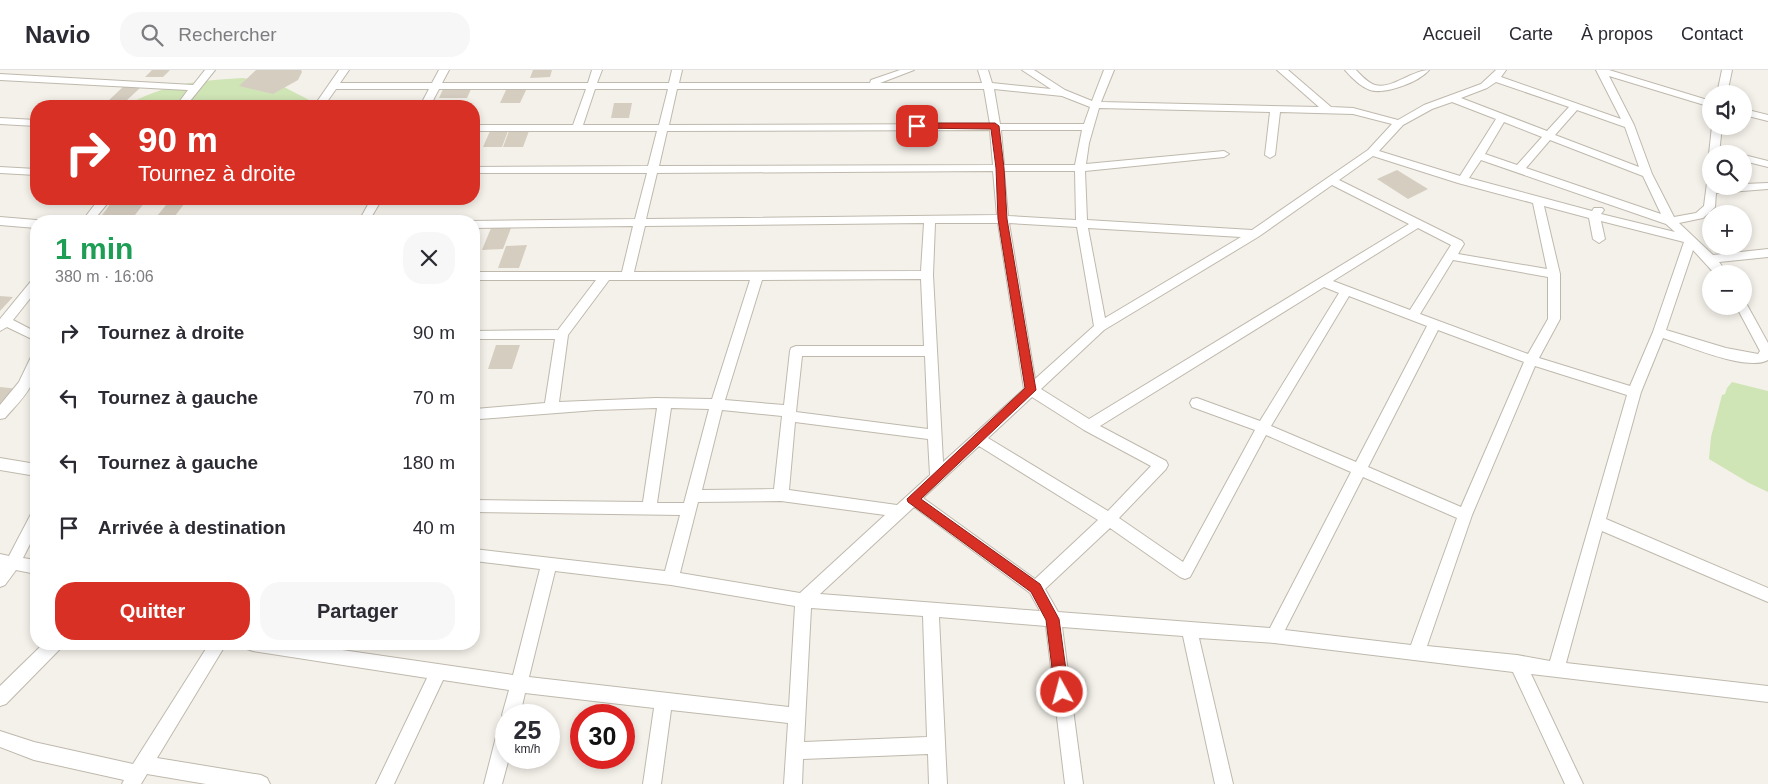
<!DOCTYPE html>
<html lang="fr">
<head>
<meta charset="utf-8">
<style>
  :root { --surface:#fff; --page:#f7f7f7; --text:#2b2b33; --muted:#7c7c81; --line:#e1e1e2; --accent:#d93025 }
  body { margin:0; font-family:Arial,sans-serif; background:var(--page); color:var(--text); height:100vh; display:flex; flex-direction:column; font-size:19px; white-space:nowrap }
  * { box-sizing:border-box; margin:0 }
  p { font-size:16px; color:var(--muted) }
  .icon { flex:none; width:28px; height:28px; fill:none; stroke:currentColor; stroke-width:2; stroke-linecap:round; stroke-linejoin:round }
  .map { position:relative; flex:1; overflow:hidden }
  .details { position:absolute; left:30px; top:145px; width:450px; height:435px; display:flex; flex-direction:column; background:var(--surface); border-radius:20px; box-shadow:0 2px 8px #0003 }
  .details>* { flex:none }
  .hud { position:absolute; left:30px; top:30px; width:450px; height:105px; border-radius:20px; box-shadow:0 2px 8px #0003; background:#d93025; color:#fff; overflow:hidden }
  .controls { position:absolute; left:1702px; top:15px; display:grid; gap:10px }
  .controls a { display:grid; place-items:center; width:50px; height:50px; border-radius:50%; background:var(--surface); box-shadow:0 2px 8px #0003; font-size:25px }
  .speed { position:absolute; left:495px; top:634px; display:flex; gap:10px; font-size:25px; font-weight:700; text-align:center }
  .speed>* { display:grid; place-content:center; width:65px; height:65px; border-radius:50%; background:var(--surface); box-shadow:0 2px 8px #0003; line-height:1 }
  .speed small { font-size:12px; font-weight:400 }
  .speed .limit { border:8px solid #d22; background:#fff; color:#111 }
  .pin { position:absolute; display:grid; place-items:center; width:42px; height:42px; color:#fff; margin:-21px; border-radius:10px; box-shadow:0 2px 8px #0006 }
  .me { position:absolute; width:55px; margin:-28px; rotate:353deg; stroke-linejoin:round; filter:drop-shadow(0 0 4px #0008) }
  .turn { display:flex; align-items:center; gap:18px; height:105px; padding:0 25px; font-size:22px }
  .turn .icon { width:65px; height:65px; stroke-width:2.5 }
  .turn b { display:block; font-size:35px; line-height:42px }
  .round { display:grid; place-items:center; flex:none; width:52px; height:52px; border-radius:20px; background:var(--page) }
  .head { display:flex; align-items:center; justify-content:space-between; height:85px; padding:0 25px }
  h1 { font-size:30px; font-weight:700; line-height:38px; color:#1e9e55 }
  .primary-button { display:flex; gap:10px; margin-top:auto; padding:10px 25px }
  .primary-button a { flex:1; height:58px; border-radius:20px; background:var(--accent); color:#fff; font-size:20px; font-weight:700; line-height:58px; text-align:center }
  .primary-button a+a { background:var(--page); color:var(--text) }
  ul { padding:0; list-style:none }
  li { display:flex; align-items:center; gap:15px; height:65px; padding:0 25px }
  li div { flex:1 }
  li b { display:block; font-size:19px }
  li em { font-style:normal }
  header { display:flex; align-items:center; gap:30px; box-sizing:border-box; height:70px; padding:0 25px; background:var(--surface); border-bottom:1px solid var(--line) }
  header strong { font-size:24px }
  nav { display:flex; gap:28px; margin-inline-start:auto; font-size:18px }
  .search { width:350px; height:45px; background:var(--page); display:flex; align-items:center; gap:12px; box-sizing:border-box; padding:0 18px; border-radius:20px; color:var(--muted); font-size:19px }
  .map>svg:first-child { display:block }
</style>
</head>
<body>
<header>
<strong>Navio</strong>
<div class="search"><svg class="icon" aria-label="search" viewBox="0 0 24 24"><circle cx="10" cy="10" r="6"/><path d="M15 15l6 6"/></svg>Rechercher</div>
<nav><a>Accueil</a><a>Carte</a><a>À propos</a><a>Contact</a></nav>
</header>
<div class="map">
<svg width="1768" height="714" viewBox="0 0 1768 714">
  <rect width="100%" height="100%" fill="#f4f1ea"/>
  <path fill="#d0e5b6" d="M 243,8 L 280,15 L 321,36 L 126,36 C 162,14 201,10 243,8 Z
    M 1732,312 L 1768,321 L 1768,422 L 1749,413 L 1709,389 L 1711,367 L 1722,325 L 1725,324 L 1727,318 Z"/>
  <path fill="#d5cdc0" d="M 152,0 L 170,0 L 163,7 L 145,7 Z
    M 256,0 L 301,0 L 302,2 L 298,10 L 273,24 L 239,16 Z
    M 533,0 L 552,0 L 550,7 L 530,8 Z
    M 124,16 L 141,17 L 125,32 L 108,31 Z
    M 444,17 L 472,17 L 467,28 L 439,28 Z
    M 507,18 L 527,18 L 520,33 L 500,33 Z
    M 614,33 L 632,33 L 629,48 L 611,48 Z
    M 490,61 L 508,61 L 502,77 L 483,77 Z
    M 509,61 L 529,61 L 523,77 L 503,77 Z
    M 1397,100 L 1428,119 L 1408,129 L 1377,109 Z
    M 171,129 L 188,129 L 175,146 L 157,146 Z
    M 112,132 L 145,132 L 135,145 L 102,145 Z
    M 491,158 L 511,158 L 503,179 L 482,180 Z
    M 527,175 L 519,198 L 498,198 L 506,176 Z
    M 0,226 L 13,227 L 0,241 Z
    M 496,275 L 520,275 L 512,299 L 488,299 Z
    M 0,317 L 19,319 L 0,340 Z"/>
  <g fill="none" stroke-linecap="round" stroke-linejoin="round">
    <g stroke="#bfb9ad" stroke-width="2">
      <path id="street" d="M 205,0 L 215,0 L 186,36 L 176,36 L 188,20 L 0,10 L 0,4 L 193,15 Z
        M 339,0 L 349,0 L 340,13 L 432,13 L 439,0 L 449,0 L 442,13 L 588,13 L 592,0 L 602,0 L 597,13 L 669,13 L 672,0 L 682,0 L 679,13 L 870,13 L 871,10 L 900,0 L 914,0 L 880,13 L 982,13 L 978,0 L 988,0 L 992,13 L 1051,19 L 1022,0 L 1034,0 L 1065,20 L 1092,31 L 1104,0 L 1114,0 L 1101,32 L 1319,37 L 1277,0 L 1288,0 L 1331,37 L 1353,38 L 1398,50 L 1424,35 L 1481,14 L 1496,0 L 1506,0 L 1501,7 L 1621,49 L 1596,0 L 1609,0 L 1711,31 L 1711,37 L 1609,6 L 1634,55 L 1652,104 L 1674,147 L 1696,143 L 1704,136 L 1707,113 L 1711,112 L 1711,116 L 1744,116 L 1744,114 L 1768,113 L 1768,119 L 1716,123 L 1715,137 L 1703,148 L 1679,153 L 1713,185 L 1768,179 L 1768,187 L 1719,192 L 1728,204 L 1715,204 L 1693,180 L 1666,260 L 1726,278 L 1758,284 L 1760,281 L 1736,236 L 1744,236 L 1744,232 L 1746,233 L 1768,273 L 1768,290 C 1748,302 1685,275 1663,268 L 1641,322 L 1606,449 L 1768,518 L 1768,532 L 1602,461 L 1566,593 L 1768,616 L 1768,632 L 1531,604 L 1583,714 L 1565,714 L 1513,602 L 1274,573 L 1199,568 L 1233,714 L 1215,714 L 1183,566 L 1062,557 L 1083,714 L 1065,714 L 1046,556 L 939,547 L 947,714 L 929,714 L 928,684 L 803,689 L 802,714 L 784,714 L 788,653 L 671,640 L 661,714 L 643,714 L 654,638 L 525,623 L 520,645 L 506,645 L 506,651 L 502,645 L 509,620 L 443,610 L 394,714 L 376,714 L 427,608 L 253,581 L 247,579 L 245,574 L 301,574 L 513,605 L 540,499 L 474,491 L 474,479 L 665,501 L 680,445 L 474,442 L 474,430 L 643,432 L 657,338 L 596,340 L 480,349 L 474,352 L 475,339 L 545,333 L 555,269 L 474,269 L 474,261 L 558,260 L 596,210 L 474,210 L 474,202 L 622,202 L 633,156 L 474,158 L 474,151 L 471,151 L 635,149 L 647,103 L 474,103 L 474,97 L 648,96 L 657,61 L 474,61 L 474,55 L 573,55 L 586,19 L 439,19 L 430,36 L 420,36 L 429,19 L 336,19 L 324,36 L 314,36 ZM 1496,12 L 1569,37 L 1547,61 L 1461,28 L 1487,18 ZM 595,19 L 668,19 L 659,55 L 583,55 ZM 677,19 L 984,19 L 990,54 L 669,55 ZM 994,19 L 1062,26 L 1090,37 L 1084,54 L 1000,54 ZM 1452,32 L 1496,49 L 1460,106 L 1379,81 L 1403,55 L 1432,39 ZM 1099,38 L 1270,42 L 1265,85 L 1270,88 L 1275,85 L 1280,42 L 1353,44 L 1392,54 L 1368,80 L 1252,160 L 1087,150 L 1085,101 L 1224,87 L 1229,84 L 1224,81 L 1086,94 L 1089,73 ZM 1577,40 L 1625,57 L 1639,97 L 1555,65 ZM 1504,52 L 1542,67 L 1517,95 L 1485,84 ZM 990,60 L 993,95 L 659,96 L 667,61 ZM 1001,60 L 1082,60 L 1075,95 L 1004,95 ZM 1550,70 L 1643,106 L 1661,144 L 1526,98 ZM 1373,86 L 1458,113 L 1533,133 L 1547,199 L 1458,184 L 1464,174 L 1462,171 L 1339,110 ZM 1481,90 L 1666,154 L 1675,162 L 1601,144 L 1604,140 L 1602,138 L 1594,138 L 1592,141 L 1469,108 ZM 993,101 L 997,145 L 646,149 L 657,103 ZM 1004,101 L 1075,101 L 1076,150 L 1008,146 ZM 1332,115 L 1409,154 L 1089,349 L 1041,319 L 1104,260 L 1258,167 ZM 1544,136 L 1589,148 L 1593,169 L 1599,173 L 1605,169 L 1601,151 L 1684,172 L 1653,262 L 1630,316 L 1539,288 L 1560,249 L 1560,204 ZM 924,153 L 921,201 L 634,202 L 645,156 ZM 935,153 L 998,153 L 1024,319 L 943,392 L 933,205 ZM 1009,153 L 1077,157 L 1094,256 L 1035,309 ZM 1088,158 L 1241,167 L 1105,248 ZM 1418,158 L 1451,175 L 1410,240 L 1333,211 ZM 1453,190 L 1548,207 L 1548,249 L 1528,284 L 1420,244 ZM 921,209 L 924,276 L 796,276 L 791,278 L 790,281 L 784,335 L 725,330 L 762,210 ZM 609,210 L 750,210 L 712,329 L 656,328 L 559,332 L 568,265 ZM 1324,217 L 1339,223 L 1260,351 L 1197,328 L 1192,329 L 1190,333 L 1192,337 L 1255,360 L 1183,492 L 1119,448 L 1166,399 L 1168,395 L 1166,391 L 1100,356 ZM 1349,226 L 1427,256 L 1356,392 L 1271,356 ZM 1438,260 L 1524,292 L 1461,437 L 1368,397 ZM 802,286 L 925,286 L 928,359 L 796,342 ZM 1535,296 L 1627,325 L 1550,591 L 1517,585 L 1427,576 L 1472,445 ZM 1032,327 L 1084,360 L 1151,396 L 1108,441 L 988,368 ZM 671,338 L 709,339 L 684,433 L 657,433 ZM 722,340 L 782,346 L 774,419 L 702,420 ZM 795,352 L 928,369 L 930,405 L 897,435 L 789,420 ZM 1266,365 L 1351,402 L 1270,558 L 1058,542 L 1045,519 L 1110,458 L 1180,507 L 1185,509 L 1190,507 ZM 979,376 L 1098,450 L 1035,509 L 923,428 ZM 1363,407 L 1457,448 L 1411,575 L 1285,560 ZM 781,431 L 885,445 L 800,523 L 680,503 L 698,432 ZM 914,437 L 1030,523 L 1040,541 L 820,524 ZM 555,501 L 671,515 L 795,536 L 789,637 L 529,607 ZM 811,538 L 923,546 L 927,667 L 804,672 Z
        M 1345,0 L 1356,0 C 1361,5 1368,13 1375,15 C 1391,20 1412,0 1429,0 C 1419,12 1385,25 1370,20 C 1361,17 1351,7 1345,0 Z
        M 1722,0 L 1732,0 L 1727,24 L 1717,24 Z
        M 1744,39 L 1768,45 L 1768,51 L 1744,45 Z
        M 0,48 L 36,50 L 36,56 L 0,54 Z
        M 1712,56 L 1722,56 L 1719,84 L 1711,84 L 1711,86 L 1709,84 Z
        M 1744,85 L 1768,91 L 1768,97 L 1744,91 Z
        M 0,97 L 36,99 L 36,105 L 0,103 Z
        M 99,129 L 111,129 L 93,151 L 82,151 Z
        M 371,129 L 382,129 L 369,151 L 359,151 Z
        M 0,147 L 36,150 L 39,151 L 36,151 L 36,158 L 0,155 Z
        M 36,209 L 36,221 L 13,250 L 36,262 L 36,271 L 7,257 L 0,261 L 0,249 L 32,210 Z
        M 36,285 C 38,316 24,326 5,348 L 0,349 L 0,335 L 19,312 L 31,287 Z
        M 0,388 L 36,394 L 36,406 L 0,400 Z
        M 36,442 L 36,462 L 23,488 L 36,490 L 36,504 L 16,500 L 5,515 L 0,517 L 0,484 L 9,486 L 31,444 Z
        M 43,574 L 62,574 L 60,579 L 6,634 L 0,636 L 0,616 Z
        M 209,574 L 226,574 L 157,688 L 261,705 L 267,708 L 270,714 L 206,714 L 147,704 L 141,714 L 122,714 L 124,710 L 34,690 L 0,677 L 0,661 L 34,672 L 133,694 Z
        M 506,655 L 506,688 L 509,688 L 502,714 L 484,714 L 497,663 L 500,657 Z"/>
    </g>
    <use href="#street" fill="#fff" fill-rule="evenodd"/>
  </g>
  <path fill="#d93025" stroke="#8d1f18" d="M 917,53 L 995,53 L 999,56 L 1004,98 L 1007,149 L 1036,320 L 921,429 L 1040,514 L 1059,549 L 1069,622 L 1067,627 L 1062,629 L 1057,627 L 1055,622 L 1046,550 L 1031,522 L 908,432 L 907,429 L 1025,318 L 998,149 L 996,98 L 991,59 L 914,58 L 914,54 Z"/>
</svg>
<div class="controls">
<a><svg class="icon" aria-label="sound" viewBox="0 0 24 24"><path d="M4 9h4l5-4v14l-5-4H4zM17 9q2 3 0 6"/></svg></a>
<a><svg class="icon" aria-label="search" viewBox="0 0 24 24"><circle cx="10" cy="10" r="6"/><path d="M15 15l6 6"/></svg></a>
<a>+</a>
<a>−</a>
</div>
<div class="speed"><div>25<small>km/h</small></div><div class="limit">30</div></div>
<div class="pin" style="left:917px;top:56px;background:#d93025"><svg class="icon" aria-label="arrive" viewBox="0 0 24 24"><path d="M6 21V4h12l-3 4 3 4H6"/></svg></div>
<svg class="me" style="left:1062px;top:622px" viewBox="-20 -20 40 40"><circle r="17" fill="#d93025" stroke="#fff" stroke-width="3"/><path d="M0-11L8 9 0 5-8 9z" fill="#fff"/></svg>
<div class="hud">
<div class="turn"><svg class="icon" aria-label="right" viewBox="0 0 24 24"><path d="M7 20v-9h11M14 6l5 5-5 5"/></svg><div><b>90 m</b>Tournez à droite</div></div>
</div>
<section class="details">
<div class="head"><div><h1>1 min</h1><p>380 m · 16:06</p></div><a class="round"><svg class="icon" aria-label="close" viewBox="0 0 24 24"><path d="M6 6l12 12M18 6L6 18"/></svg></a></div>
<ul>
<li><svg class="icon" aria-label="right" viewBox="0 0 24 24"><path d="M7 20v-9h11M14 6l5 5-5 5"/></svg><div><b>Tournez à droite</b></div><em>90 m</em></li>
<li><svg class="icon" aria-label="left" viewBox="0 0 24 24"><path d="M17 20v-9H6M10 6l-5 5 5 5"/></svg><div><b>Tournez à gauche</b></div><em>70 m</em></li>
<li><svg class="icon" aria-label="left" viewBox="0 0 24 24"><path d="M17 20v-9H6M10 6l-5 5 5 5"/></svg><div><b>Tournez à gauche</b></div><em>180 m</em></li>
<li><svg class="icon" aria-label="arrive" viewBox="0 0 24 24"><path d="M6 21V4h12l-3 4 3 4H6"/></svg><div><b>Arrivée à destination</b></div><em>40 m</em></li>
</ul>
<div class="primary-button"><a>Quitter</a><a>Partager</a></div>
</section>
</div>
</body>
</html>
